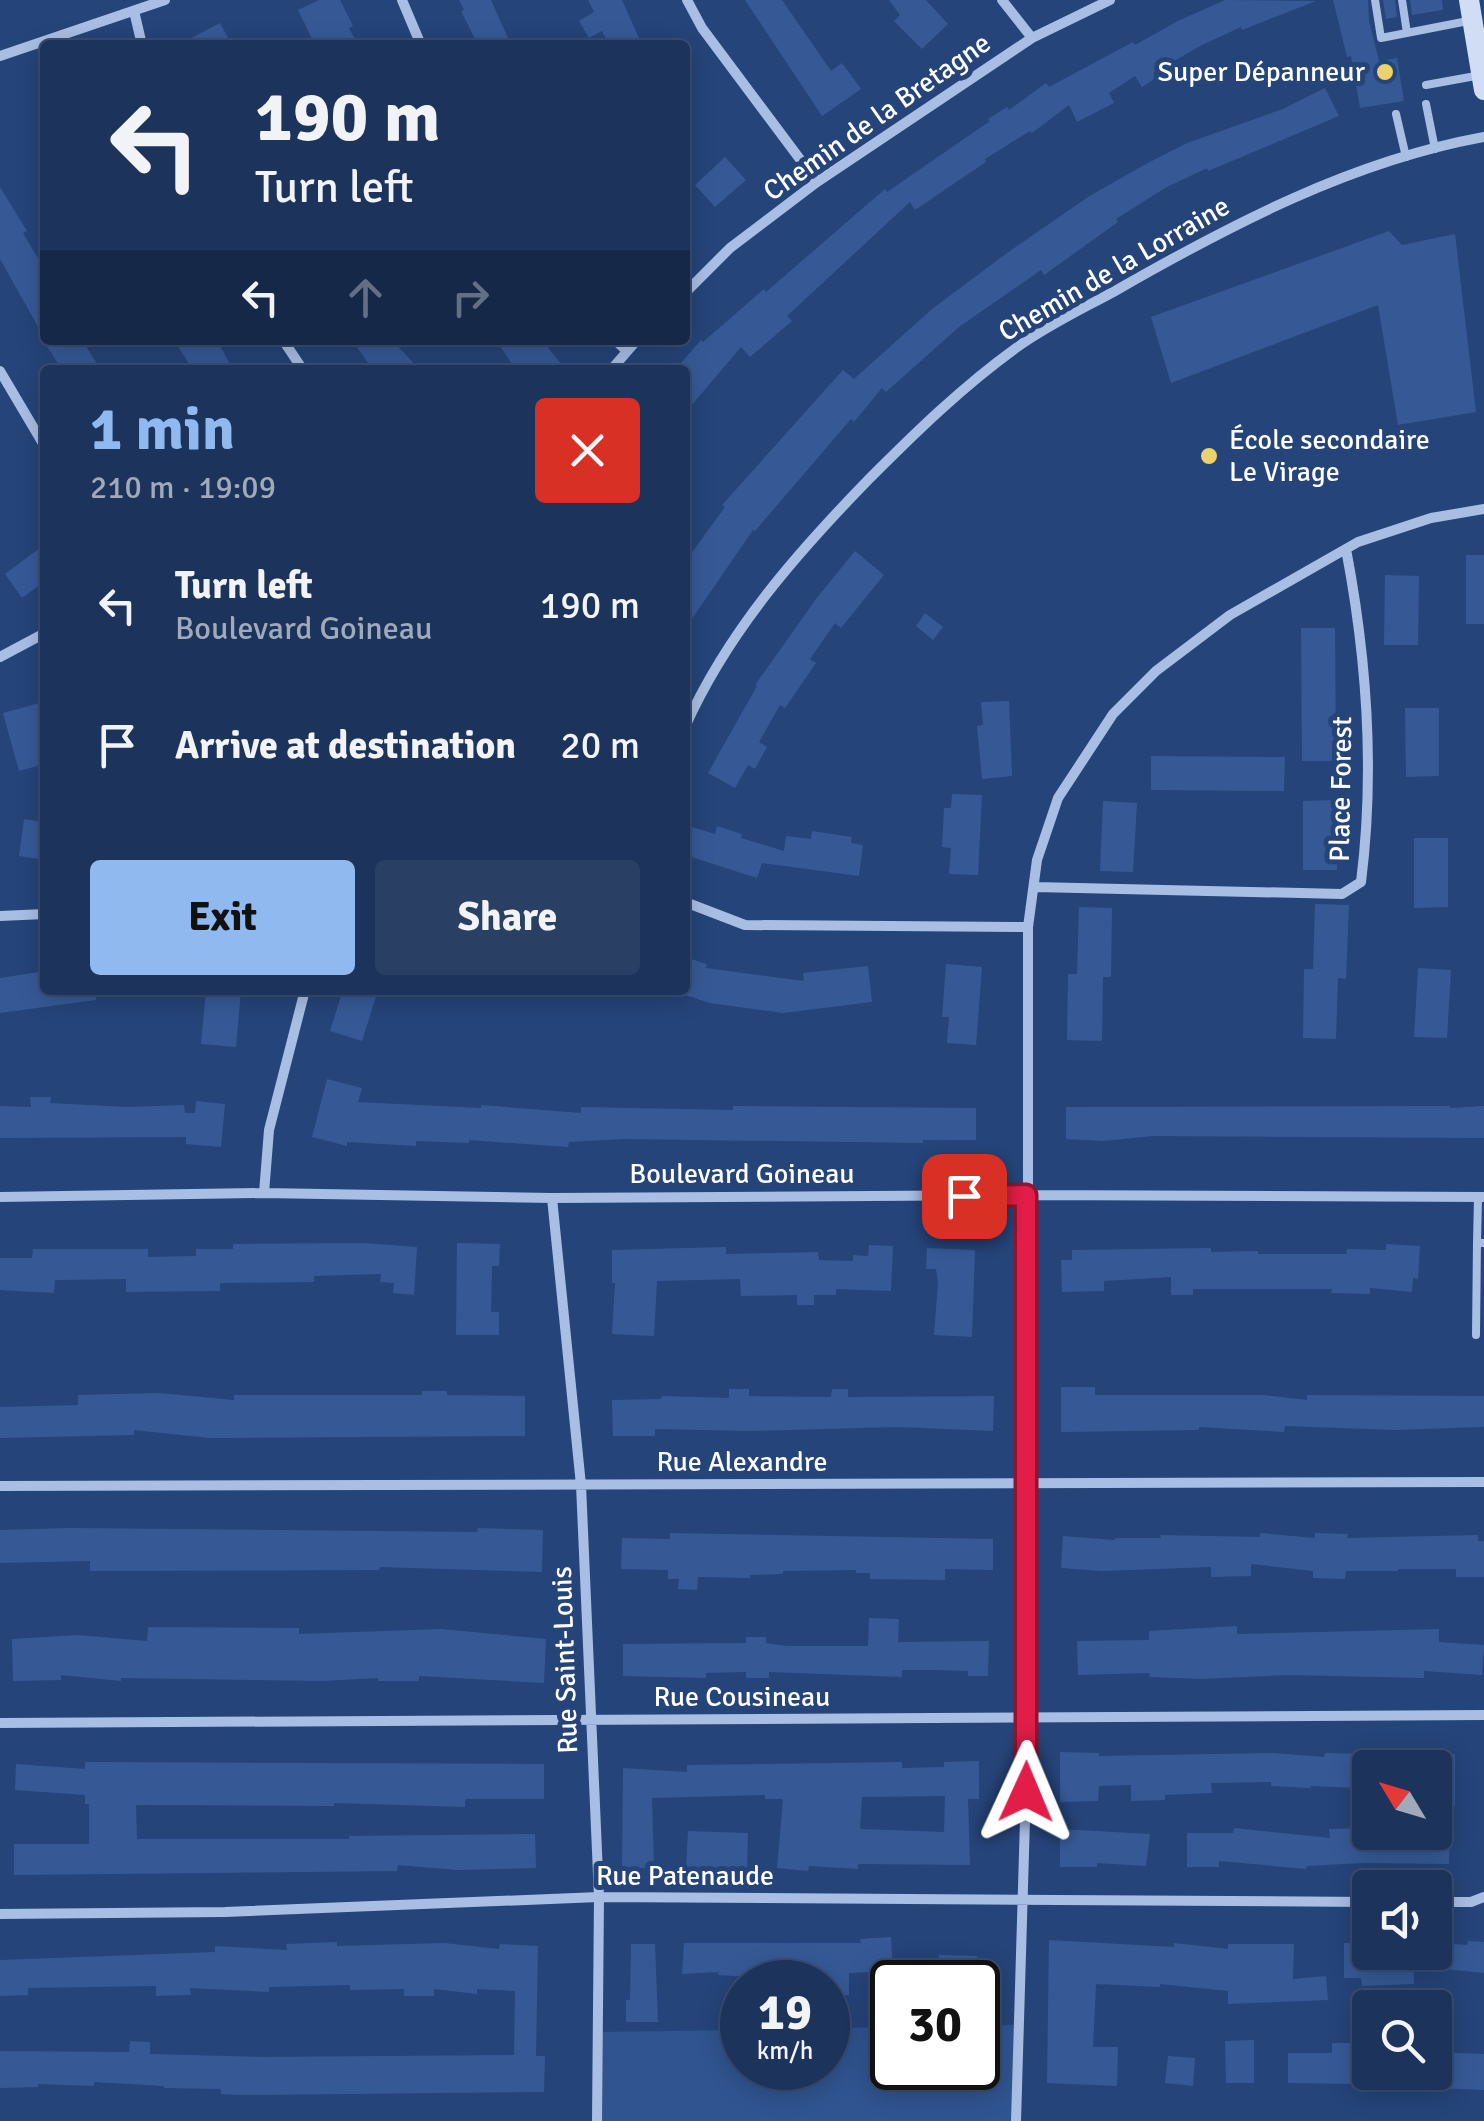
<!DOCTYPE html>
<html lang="en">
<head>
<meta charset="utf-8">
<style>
  :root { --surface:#1c335b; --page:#293f64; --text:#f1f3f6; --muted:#a0aabb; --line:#3a4e71; --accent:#90b9f0 }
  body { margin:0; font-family:Signika,sans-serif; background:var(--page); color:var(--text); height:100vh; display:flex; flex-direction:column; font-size:38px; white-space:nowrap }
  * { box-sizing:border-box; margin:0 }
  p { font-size:32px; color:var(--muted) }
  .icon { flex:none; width:55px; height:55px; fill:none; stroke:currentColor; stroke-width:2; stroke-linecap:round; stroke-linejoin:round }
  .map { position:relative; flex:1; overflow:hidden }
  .details { position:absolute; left:40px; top:365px; width:650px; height:630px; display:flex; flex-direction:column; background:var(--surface); border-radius:10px; box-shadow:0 5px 25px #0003,0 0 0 2px var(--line) }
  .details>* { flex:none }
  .top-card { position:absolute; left:40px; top:40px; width:650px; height:305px; border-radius:10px; box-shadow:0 5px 25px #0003,0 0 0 2px var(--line); background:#1c335b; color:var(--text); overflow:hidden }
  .needle { width:65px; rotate:308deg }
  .tools { position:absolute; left:1352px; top:1750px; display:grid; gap:20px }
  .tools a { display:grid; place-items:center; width:100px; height:100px; border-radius:10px; background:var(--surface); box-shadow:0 5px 25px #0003,0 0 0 2px var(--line); font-size:50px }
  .speed { position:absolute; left:720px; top:1960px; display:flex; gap:20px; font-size:50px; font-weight:700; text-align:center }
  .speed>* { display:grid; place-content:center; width:130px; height:130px; border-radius:50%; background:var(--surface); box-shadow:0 5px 25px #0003,0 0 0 2px var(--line); line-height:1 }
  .speed small { font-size:25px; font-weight:400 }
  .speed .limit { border:5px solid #111; border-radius:15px; background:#fff; color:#111 }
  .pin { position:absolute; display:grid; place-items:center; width:85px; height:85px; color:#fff; margin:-42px; border-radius:20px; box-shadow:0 5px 15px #0006 }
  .me { position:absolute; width:110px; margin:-55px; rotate:1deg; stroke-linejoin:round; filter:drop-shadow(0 0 8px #0008) }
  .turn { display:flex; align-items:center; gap:35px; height:210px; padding:0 50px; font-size:45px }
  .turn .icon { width:130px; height:130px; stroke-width:2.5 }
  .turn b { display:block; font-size:70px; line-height:85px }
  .lanes { display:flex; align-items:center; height:95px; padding:0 50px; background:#0003; justify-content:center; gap:50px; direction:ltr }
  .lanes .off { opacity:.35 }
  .round { display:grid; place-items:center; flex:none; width:105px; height:105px; border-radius:10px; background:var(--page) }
  .headline { display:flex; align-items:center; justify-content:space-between; height:170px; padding:0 50px }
  h1 { font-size:60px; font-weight:700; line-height:75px; color:var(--accent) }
  .action { display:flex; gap:20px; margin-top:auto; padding:20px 50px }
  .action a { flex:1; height:115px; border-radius:10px; background:var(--accent); color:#111; font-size:40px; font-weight:700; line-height:115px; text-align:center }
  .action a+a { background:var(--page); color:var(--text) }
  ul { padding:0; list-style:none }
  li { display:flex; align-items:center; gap:30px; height:140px; padding:0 50px }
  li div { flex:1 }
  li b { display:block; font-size:38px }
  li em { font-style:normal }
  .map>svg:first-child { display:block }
</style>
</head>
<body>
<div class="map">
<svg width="1484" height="2121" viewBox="0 0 1484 2121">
  <rect width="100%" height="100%" fill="#254479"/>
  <path fill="#305490" d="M 1014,2025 L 1013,2121 L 600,2121 L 599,2032 L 742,2030 L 742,2068 L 828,2068 L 828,2028 L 892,2027 L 892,2068 L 978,2068 L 978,2026 Z"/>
  <path fill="#365996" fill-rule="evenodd" d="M 319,0 L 340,0 L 353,26 L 349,28 L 358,45 L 315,45 L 298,10 Z
    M 459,0 L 491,0 L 511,45 L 478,45 L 461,11 L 464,10 Z
    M 588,0 L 622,0 L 642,45 L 609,45 L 602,31 L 589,38 L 579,21 L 594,12 Z
    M 745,0 L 782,0 L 831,71 L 842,63 L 861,89 L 822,116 Z
    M 889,0 L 926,0 L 948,24 L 922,49 L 894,21 L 900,15 Z
    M 1225,0 L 1316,1 L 1242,30 L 1241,27 L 1202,45 L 1153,73 L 1156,78 L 1142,87 L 1135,76 L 1109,93 L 1114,103 L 1077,122 L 1069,105 L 1032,133 L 1030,131 L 985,159 L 986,162 L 915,210 L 910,202 L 787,316 L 792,321 L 750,357 L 741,347 L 685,413 L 685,370 L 675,370 L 701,340 L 703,342 L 764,289 L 766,292 L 885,189 L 887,192 L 990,121 L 988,119 L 1007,107 L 1009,110 L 1046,83 L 1049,87 L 1133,42 L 1135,45 L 1178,21 Z
    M 1333,0 L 1368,0 L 1369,21 L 1379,61 L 1397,58 L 1404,101 L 1360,108 L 1351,56 L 1347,57 Z
    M 1383,0 L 1395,0 L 1397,17 L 1386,19 Z
    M 1410,0 L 1442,0 L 1443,10 L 1412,15 Z
    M 220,23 L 232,45 L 178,45 Z
    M 1325,88 L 1339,116 L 1208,171 L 1207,168 L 1165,188 L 1116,219 L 1118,222 L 1044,275 L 1041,270 L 959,327 L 886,392 L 882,388 L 854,422 L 851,419 L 755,531 L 753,530 L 685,629 L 685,562 L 725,507 L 722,505 L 843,370 L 854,379 L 932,309 L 1007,253 L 1088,197 L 1144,165 L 1187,143 L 1283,109 Z
    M 725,157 L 746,180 L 715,207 L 695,185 Z
    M 0,187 L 27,231 L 23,233 L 45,270 L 45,339 L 0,259 Z
    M 1389,231 L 1402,245 L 1455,234 L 1476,412 L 1398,425 L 1378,305 L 1171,383 L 1151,317 Z
    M 43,340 L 82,340 L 101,370 L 62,370 Z
    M 174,340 L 217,340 L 233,370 L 193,370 Z
    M 352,340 L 392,340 L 420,370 L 373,370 Z
    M 496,340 L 542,340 L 566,370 L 516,370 Z
    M 45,544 L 45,581 L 22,598 L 5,574 Z
    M 855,551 L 884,575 L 841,628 L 835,623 L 810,659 L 816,663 L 785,708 L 780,705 L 759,742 L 767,747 L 755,769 L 748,765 L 735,788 L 708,773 L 757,686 L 755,685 L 816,599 Z
    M 1466,555 L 1484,555 L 1484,624 L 1466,624 Z
    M 1385,575 L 1419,576 L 1418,645 L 1384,645 Z
    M 925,613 L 943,627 L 933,640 L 916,626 Z
    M 1301,628 L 1335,628 L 1336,761 L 1302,761 Z
    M 1009,701 L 1012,776 L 982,779 L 977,726 L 983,725 L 981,702 Z
    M 39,703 L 45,725 L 45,764 L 19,771 L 3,713 Z
    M 1405,708 L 1439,708 L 1439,776 L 1406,777 Z
    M 1151,756 L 1285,757 L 1284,791 L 1151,790 Z
    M 952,794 L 982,795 L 978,875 L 949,874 L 951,848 L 942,847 L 944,808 L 951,808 Z
    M 1336,800 L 1337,870 L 1303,870 L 1303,801 Z
    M 1103,801 L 1137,803 L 1133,872 L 1100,871 Z
    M 24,819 L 45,822 L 45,860 L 19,856 Z
    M 717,826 L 742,834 L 741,838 L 784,851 L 786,836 L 811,839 L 812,831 L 852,837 L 851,843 L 863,845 L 859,876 L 762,863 L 757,878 L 685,855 L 692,827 L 715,834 Z
    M 1414,838 L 1448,838 L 1448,907 L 1414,908 Z
    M 1315,904 L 1349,905 L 1346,979 L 1338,978 L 1336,1039 L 1303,1038 L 1304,969 L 1313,969 Z
    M 1079,907 L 1112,908 L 1111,977 L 1103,977 L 1102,1041 L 1067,1040 L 1068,974 L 1077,974 Z
    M 685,957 L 707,964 L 706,968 L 804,981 L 803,973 L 868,966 L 872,1002 L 783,1013 L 710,1003 L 685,995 Z
    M 946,964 L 982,967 L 976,1045 L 947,1043 L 949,1017 L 942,1017 Z
    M 1418,968 L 1451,970 L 1447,1038 L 1414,1037 Z
    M 45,971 L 45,990 L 95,990 L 96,1000 L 0,1013 L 0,978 Z
    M 206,990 L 241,990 L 236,1047 L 201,1044 Z
    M 343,990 L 378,990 L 362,1041 L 330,1031 Z
    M 327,1079 L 362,1088 L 358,1102 L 481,1108 L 481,1105 L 581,1113 L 581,1107 L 733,1110 L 733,1106 L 976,1108 L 976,1140 L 923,1140 L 923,1143 L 623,1139 L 569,1142 L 568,1147 L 469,1140 L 469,1143 L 416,1141 L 416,1146 L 347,1142 L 347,1146 L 312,1137 Z
    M 30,1097 L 51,1097 L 50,1103 L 128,1107 L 184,1105 L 185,1113 L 195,1113 L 196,1101 L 225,1104 L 221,1147 L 186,1144 L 186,1137 L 0,1138 L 0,1106 L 31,1107 Z
    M 1450,1106 L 1450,1108 L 1484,1106 L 1484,1138 L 1152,1136 L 1104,1141 L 1066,1139 L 1066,1107 Z
    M 364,1243 L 417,1247 L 414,1295 L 393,1293 L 394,1283 L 380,1282 L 381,1274 L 314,1276 L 314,1282 L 220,1283 L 220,1291 L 126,1292 L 126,1279 L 55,1280 L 54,1293 L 0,1290 L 0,1258 L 32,1258 L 33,1249 L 148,1249 L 148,1257 L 196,1256 L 196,1249 L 233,1249 L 233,1244 Z
    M 457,1243 L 500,1244 L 499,1266 L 492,1266 L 491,1312 L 499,1312 L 499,1335 L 456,1335 Z
    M 1386,1244 L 1420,1246 L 1418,1279 L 1413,1278 L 1412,1292 L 1370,1288 L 1370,1294 L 1331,1293 L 1332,1289 L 1193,1289 L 1193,1295 L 1171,1295 L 1171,1277 L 1104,1281 L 1104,1291 L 1062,1292 L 1061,1260 L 1072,1260 L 1072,1250 L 1211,1248 L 1211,1252 L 1258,1251 L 1258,1254 L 1346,1254 L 1347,1249 L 1386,1250 Z
    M 869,1245 L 893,1246 L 891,1291 L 836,1289 L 836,1295 L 814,1295 L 814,1305 L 797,1305 L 797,1295 L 741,1296 L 740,1279 L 657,1281 L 654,1336 L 612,1334 L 615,1283 L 612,1283 L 612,1250 L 726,1247 L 726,1254 L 818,1252 L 819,1260 L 853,1261 L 853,1255 L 868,1256 Z
    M 927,1248 L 975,1250 L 972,1337 L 934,1335 L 938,1282 L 936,1269 L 926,1269 Z
    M 1061,1387 L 1095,1387 L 1095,1395 L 1263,1395 L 1307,1400 L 1307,1395 L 1484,1396 L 1484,1427 L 1394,1430 L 1285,1426 L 1284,1432 L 1199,1427 L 1199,1430 L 1061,1432 Z
    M 729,1389 L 749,1389 L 749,1396 L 831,1397 L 832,1389 L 848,1389 L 848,1397 L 994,1396 L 993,1431 L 897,1427 L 750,1431 L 655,1429 L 655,1436 L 613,1436 L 612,1400 L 661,1399 L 662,1396 L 729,1398 Z
    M 422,1391 L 447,1391 L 447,1395 L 525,1396 L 525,1436 L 209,1438 L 134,1430 L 134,1435 L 0,1438 L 0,1407 L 78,1405 L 78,1395 L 159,1393 L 234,1400 L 234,1395 L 422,1395 Z
    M 70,1528 L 477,1532 L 478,1528 L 543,1530 L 542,1572 L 380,1567 L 379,1570 L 90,1571 L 90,1561 L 0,1563 L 0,1530 Z
    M 670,1533 L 993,1539 L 993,1570 L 945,1569 L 945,1580 L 870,1579 L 870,1573 L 856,1573 L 856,1570 L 783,1571 L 783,1574 L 750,1575 L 750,1578 L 698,1577 L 697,1590 L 678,1589 L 679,1579 L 668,1579 L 668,1570 L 621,1569 L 622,1538 L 670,1539 Z
    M 1260,1533 L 1315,1538 L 1315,1533 L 1348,1534 L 1347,1538 L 1478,1535 L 1478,1541 L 1484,1541 L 1484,1577 L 1456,1577 L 1456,1569 L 1398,1569 L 1398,1571 L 1346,1571 L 1345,1579 L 1313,1578 L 1313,1571 L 1251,1564 L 1251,1576 L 1211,1577 L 1211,1567 L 1102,1571 L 1061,1568 L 1063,1536 L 1115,1540 L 1115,1538 L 1161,1538 L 1160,1535 L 1260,1537 Z
    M 869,1618 L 899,1619 L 898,1642 L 989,1641 L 988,1676 L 968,1676 L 968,1671 L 933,1670 L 902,1670 L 902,1677 L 769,1672 L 769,1678 L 746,1678 L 746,1672 L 706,1673 L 706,1678 L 623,1676 L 623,1644 L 746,1643 L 746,1637 L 766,1637 L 766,1643 L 786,1646 L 868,1646 Z
    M 1237,1626 L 1237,1634 L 1439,1629 L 1439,1642 L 1484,1645 L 1482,1675 L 1424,1671 L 1424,1678 L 1287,1675 L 1202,1679 L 1150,1677 L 1149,1673 L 1078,1675 L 1077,1641 L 1149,1640 L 1149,1631 Z
    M 148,1627 L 299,1628 L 299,1634 L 441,1629 L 546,1639 L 544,1683 L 419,1676 L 419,1681 L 378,1681 L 378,1678 L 322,1681 L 121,1678 L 121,1681 L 61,1675 L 61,1680 L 13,1681 L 12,1639 L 78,1635 L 147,1641 Z
    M 1060,1752 L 1099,1753 L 1099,1756 L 1273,1753 L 1324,1757 L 1325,1753 L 1370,1754 L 1370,1786 L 1357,1788 L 1311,1786 L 1311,1788 L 1271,1786 L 1271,1782 L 1211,1783 L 1212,1793 L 1165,1795 L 1165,1800 L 1131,1801 L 1131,1785 L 1099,1786 L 1098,1801 L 1060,1802 Z
    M 1435,1754 L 1455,1754 L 1455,1806 L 1435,1806 Z
    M 979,1761 L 979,1799 L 968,1799 L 970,1865 L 858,1864 L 858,1869 L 809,1866 L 808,1871 L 777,1868 L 783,1799 L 765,1799 L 765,1795 L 652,1798 L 654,1868 L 622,1868 L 623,1768 L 687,1772 L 687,1765 L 902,1762 L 902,1768 L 944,1767 L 944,1762 ZM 945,1796 L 944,1832 L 860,1829 L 862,1797 Z
    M 85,1762 L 544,1764 L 544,1799 L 465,1799 L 465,1807 L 334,1803 L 334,1806 L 136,1805 L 137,1839 L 349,1839 L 349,1836 L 535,1834 L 536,1868 L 457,1870 L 398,1865 L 397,1871 L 14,1875 L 14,1844 L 89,1844 L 89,1804 L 85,1804 L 85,1795 L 15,1790 L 16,1764 L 85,1769 Z
    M 1234,1828 L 1330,1838 L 1329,1829 L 1363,1828 L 1363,1832 L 1450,1832 L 1449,1864 L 1363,1863 L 1307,1866 L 1306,1869 L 1219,1861 L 1219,1867 L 1187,1867 L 1187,1833 L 1233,1833 Z
    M 1060,1829 L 1150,1834 L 1146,1866 L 1097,1863 L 1097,1867 L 1060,1867 Z
    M 688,1831 L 748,1833 L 747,1870 L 686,1868 Z
    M 891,1937 L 893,1971 L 849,1973 L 849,1995 L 828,1995 L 828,1982 L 770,1982 L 770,1978 L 718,1975 L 719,1972 L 682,1974 L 684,1943 L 861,1943 L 860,1939 Z
    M 1049,1940 L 1174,1947 L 1174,1943 L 1228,1949 L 1228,1944 L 1294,1944 L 1293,1979 L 1326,1976 L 1328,2000 L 1228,2004 L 1228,1991 L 1160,1984 L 1160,1987 L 1096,1984 L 1093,2047 L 1118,2047 L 1117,2086 L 1047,2083 Z
    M 1468,1941 L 1484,1942 L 1484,1973 L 1435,1968 L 1435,1943 L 1467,1945 Z
    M 337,1942 L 337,1946 L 444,1943 L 499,1949 L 500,1944 L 538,1946 L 536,2056 L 545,2056 L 544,2092 L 242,2095 L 221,2094 L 221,2089 L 164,2088 L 164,2086 L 94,2082 L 94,2086 L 38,2084 L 38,2087 L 0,2088 L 0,2051 L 129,2052 L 130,2041 L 150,2042 L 150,2054 L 261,2057 L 514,2055 L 515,1991 L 477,1989 L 477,1994 L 434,1989 L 434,1996 L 404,1996 L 404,1989 L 350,1990 L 350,1985 L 269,1987 L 269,1992 L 190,1988 L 191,1995 L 156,1996 L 156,1986 L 28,1988 L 28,1995 L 0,1996 L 0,1960 L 215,1952 L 215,1946 L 287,1950 L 286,1944 Z
    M 1344,1943 L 1370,1943 L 1370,1952 L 1413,1952 L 1414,1984 L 1362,1986 L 1361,1978 L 1344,1978 Z
    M 631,1944 L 655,1944 L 658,2022 L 626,2022 L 626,2000 L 630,2000 Z
    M 939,1955 L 977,1956 L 976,1982 L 938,1982 Z
    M 1254,2040 L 1254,2083 L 1226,2083 L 1225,2041 Z
    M 1332,2043 L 1358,2043 L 1358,2084 L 1288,2083 L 1288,2053 L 1332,2053 Z
    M 1436,2052 L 1484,2054 L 1484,2090 L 1434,2088 Z
    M 1168,2056 L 1195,2058 L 1193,2086 L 1165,2083 Z"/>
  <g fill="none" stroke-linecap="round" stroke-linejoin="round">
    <path stroke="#a8bee3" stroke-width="8" d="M 1375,0 L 1381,38 L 1468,21
      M 1402,0 L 1407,33
      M 1426,85 L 1481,75
      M 1426,104 L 1435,149
      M 1396,114 L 1406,157
      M 1478,1197 L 1477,1243 L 1484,1243
      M 1476,1335 L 1477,1243"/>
    <path stroke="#a8bee3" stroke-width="10" d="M 402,0 L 421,45
      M 687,0 L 702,28 L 817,182
      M 1002,0 L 1032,38
      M 134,11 L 142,45
      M 0,56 L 165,0
      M 685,293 L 730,248 L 817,182 L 1032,38 L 1110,0
      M 283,340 L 303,370
      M 615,340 L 627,351
      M 611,370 L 637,340
      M 0,371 L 45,447
      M 0,657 L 45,633
      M 685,727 C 728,631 797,553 869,479 C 916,432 962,387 1016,348 C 1046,326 1082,309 1115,291 C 1230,225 1352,161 1484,137
      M 1035,887 L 1342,894 L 1361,882 C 1375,771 1367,659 1346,549
      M 685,902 L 745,925 L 1028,927
      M 0,916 L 45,914
      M 264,1193 L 269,1130 L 305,990
      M 0,1197 L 264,1193 L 552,1198 L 1027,1195 L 1484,1197
      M 552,1198 L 581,1485 L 599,1897 L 597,2121
      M 0,1486 L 1484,1482
      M 0,1723 L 1484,1715
      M 1435,1902 L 1471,1902 L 1484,1897
      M 0,1914 L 225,1912 L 599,1897 L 1370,1902
      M 1016,2121 L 1028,1719 L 1028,927 L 1037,860 L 1058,798 L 1113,714 L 1156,671 L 1230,615 L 1358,542 L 1431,518 L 1484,509"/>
    <path stroke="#d1ddf4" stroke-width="20" d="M 1469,0 L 1484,90"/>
  </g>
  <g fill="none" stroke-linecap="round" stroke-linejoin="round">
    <g stroke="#92132f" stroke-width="25">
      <path id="route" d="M 964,1196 L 1026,1195 L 1026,1792"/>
    </g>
    <use href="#route" stroke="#e11d48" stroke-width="18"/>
  </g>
  <g fill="#edd16d" stroke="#254479" stroke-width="4">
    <circle cx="1385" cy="72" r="10"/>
    <circle cx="1209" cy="456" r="10"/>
  </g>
  <g text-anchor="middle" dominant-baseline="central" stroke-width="10" stroke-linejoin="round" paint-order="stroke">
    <g font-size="28" fill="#fff" stroke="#254479" text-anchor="end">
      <text x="1365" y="72">Super Dépanneur</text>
      <text x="1229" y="440" text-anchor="start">École secondaire<tspan x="1229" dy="32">Le Virage</tspan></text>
    </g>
    <g font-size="28" fill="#fff" stroke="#254479">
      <text transform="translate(877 117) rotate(-35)">Chemin de la Bretagne</text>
      <text transform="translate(1114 269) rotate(-30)">Chemin de la Lorraine</text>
      <text transform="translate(1341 789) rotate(-89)">Place Forest</text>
      <text x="742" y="1174">Boulevard Goineau</text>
      <text x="742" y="1462">Rue Alexandre</text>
      <text transform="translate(565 1660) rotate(-92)">Rue Saint-Louis</text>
      <text x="742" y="1697">Rue Cousineau</text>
      <text x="685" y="1876">Rue Patenaude</text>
    </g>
  </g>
</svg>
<div class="tools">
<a><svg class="needle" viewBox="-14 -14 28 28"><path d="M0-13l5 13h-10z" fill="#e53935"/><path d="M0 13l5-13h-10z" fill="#a0aabb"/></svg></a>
<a><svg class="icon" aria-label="sound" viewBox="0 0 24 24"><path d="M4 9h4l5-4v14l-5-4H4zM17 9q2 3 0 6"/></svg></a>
<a><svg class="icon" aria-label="search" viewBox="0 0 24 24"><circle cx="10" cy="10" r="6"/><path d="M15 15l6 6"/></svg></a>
</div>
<div class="speed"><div>19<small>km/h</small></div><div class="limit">30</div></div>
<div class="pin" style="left:964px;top:1196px;background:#d93025"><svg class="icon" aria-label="arrive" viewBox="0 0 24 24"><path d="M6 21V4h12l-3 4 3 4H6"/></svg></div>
<svg class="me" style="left:1026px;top:1792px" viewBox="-20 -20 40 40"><path d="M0-17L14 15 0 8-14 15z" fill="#e11d48" stroke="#fff" stroke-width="4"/></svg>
<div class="top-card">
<div class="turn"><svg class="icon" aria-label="left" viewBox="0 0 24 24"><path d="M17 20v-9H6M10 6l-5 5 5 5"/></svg><div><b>190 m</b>Turn left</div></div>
<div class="lanes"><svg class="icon" aria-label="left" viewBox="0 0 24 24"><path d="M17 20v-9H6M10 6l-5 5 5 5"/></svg><svg class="icon off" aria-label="ahead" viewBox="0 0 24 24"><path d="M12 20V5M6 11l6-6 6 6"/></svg><svg class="icon off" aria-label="right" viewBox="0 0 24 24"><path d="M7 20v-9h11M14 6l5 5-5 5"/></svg></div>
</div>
<section class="details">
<div class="headline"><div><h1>1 min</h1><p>210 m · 19:09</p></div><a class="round" style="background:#d93025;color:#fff"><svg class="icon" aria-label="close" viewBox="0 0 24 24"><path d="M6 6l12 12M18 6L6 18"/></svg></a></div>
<ul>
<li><svg class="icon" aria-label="left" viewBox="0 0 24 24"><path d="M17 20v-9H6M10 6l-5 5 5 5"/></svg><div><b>Turn left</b><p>Boulevard Goineau</p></div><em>190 m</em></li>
<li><svg class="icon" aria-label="arrive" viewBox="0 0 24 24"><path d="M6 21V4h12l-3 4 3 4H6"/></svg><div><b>Arrive at destination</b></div><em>20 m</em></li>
</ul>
<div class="action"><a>Exit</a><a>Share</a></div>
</section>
</div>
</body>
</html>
